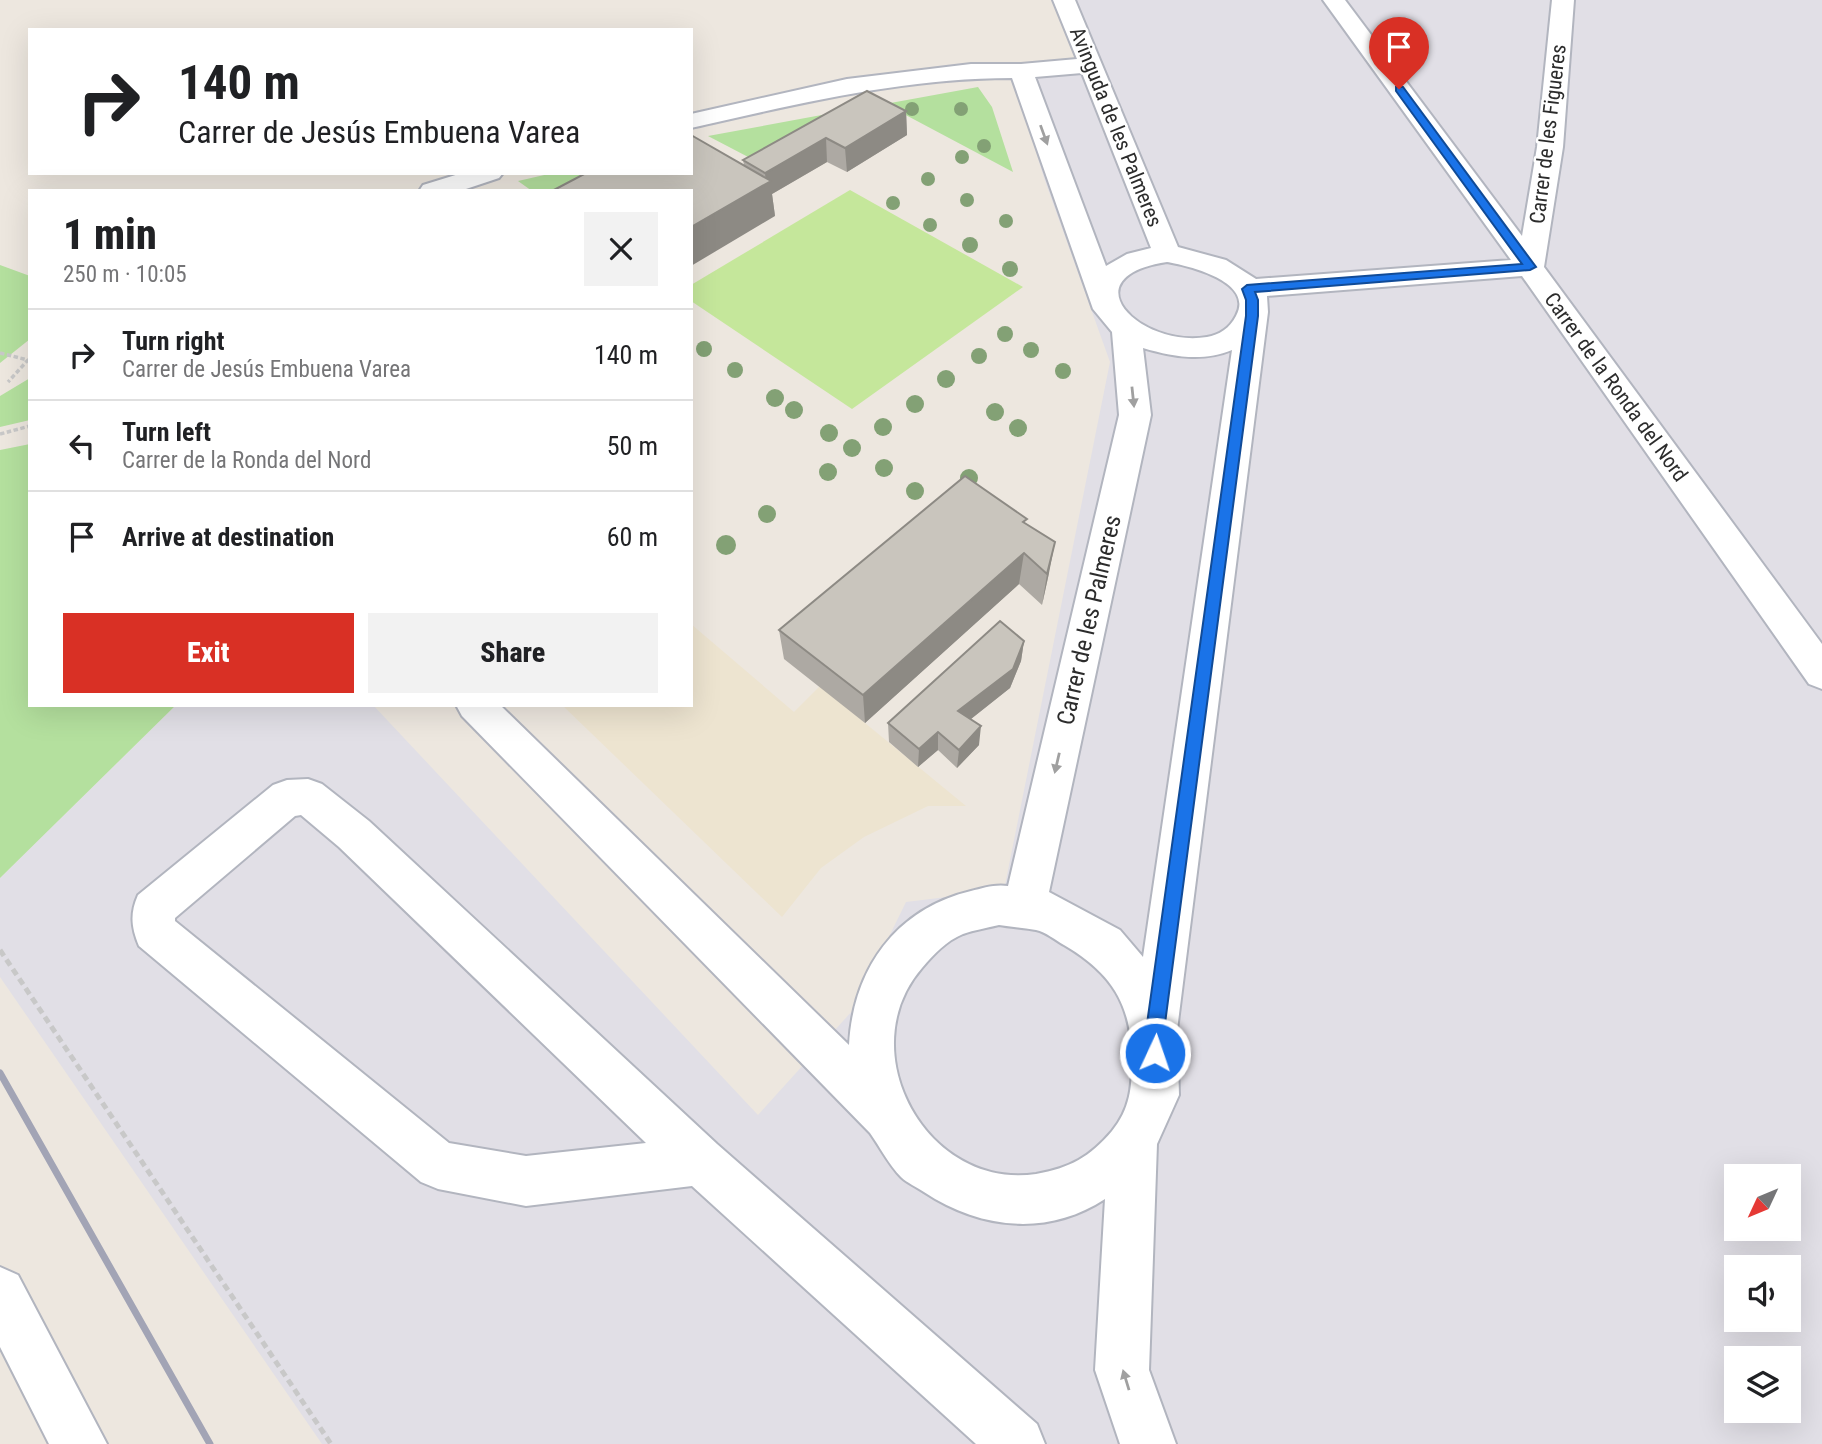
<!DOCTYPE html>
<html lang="en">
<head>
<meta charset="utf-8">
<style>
  :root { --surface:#fff; --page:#f2f2f2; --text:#202124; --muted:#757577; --line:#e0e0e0; --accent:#d93025 }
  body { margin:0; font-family:"Roboto Condensed",sans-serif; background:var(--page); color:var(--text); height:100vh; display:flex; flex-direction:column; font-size:26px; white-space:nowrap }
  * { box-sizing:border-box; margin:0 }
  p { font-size:23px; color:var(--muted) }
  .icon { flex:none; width:38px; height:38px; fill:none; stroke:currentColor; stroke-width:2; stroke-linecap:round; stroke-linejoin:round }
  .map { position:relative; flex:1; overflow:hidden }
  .details { position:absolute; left:28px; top:189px; width:665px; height:518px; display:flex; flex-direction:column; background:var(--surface); border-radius:0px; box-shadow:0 7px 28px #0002 }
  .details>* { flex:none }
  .banner { position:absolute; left:28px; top:28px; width:665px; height:147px; border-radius:0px; box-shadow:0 7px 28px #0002; background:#fff; color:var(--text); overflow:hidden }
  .needle { width:46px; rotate:226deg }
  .buttons { position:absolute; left:1724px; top:1164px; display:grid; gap:14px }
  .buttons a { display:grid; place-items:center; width:77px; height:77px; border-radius:0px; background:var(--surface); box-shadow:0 7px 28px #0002; font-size:35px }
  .pin { position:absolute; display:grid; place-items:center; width:60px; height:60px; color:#fff; margin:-72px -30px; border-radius:50% 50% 50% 0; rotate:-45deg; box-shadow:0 0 7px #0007 }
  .pin .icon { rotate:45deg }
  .me { position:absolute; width:77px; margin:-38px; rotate:3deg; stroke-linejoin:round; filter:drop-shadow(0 0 5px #0008) }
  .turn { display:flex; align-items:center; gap:24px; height:147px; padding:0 35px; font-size:32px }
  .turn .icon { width:91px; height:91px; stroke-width:2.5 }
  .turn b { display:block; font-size:49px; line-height:60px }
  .round { display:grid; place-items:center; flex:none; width:74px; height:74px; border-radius:0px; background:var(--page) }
  .head { display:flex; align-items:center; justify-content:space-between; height:119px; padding:0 35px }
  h1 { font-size:42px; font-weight:800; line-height:52px }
  .action { display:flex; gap:14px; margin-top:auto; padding:14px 35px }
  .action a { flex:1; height:80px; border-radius:0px; background:var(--accent); color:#fff; font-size:28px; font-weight:800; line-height:80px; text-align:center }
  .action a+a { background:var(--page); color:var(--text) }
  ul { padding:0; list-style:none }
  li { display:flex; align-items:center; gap:21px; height:91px; padding:0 35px; border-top:2px solid var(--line) }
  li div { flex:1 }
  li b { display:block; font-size:26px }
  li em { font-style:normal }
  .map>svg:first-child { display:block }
</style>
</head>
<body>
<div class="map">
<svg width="1822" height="1444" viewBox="0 0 1822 1444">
  <rect width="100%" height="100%" fill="#ede7df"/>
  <path fill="#e1dfe6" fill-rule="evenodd" d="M 1061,0 L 1822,0 L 1822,1444 L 322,1444 L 0,977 L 0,878 L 176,705 L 373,705 L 758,1115 L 853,1010 L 906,902 L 1004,890 L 1110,362 L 1044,178 L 1010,66 L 1087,60 ZM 1736,1176 L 1788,1176 L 1788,1228 L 1736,1228 ZM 1736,1267 L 1788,1267 L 1788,1320 L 1736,1320 ZM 1736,1358 L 1788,1358 L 1788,1410 L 1736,1410 Z"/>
  <path fill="#ede4d0" d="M 691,624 L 794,712 L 820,686 L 966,806 L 928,806 L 864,837 L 821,868 L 782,917 L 562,705 L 691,705 Z"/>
  <path fill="#b4e09e" d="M 978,87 L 992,107 L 1013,172 L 885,104 Z
    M 827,114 L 752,159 L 708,136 Z
    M 553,173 L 636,173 L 603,191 L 532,191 L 518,181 Z
    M 0,265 L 30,276 L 30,339 L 0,363 Z
    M 30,378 L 30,420 L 0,427 L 0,396 Z
    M 30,444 L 30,705 L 176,705 L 0,878 L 0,450 Z"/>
  <path fill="#c5e79b" d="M 850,190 L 1023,287 L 852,409 L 691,301 L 691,285 Z"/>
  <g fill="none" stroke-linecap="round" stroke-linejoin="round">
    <g stroke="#b2b5bf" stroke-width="4">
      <path id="minor" d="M 1053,0 L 1075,0 L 1178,247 L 1226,260 L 1256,279 L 1511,260 L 1323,0 L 1345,0 L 1522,236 L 1537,147 L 1552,0 L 1574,0 L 1563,147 L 1544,267 L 1822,644 L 1822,689 L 1809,684 L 1522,276 L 1267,296 L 1268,312 L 1177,1030 L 1179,1095 L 1157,1144 L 1149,1370 L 1176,1444 L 1120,1444 L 1095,1370 L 1105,1199 C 1047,1237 980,1229 924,1192 C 917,1187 907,1183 901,1177 C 889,1165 880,1147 870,1133 L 462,716 L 456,705 L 500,705 L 849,1045 C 853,970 895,909 971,891 C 983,888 995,884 1008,886 L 1119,415 L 1112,332 L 1093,309 L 1012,78 C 903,78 797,104 691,128 L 691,114 L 847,79 L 971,64 L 1021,64 L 1077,59 ZM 1082,73 L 1151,248 L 1127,254 L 1106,266 L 1035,77 ZM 1167,262 C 1190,266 1255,282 1236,316 C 1230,328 1219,335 1207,337 C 1140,348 1068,277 1167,262 ZM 1143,348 C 1173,357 1203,362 1232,350 L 1143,957 L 1120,930 L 1049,892 L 1151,415 ZM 999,925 C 1011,927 1024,928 1036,930 C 1046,932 1055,940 1064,945 C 1112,973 1132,1005 1132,1061 C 1132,1087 1130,1109 1112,1131 C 1090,1157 1070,1168 1036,1174 C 927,1190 850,1051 922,968 C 934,954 946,941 963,934 C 974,930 987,928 999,925 Z
        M 462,173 L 503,173 L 499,178 L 460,191 L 419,191 L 423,185 Z
        M 308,779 L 322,784 L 369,821 L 717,1144 L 1037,1424 L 1045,1444 L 976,1444 L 692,1186 L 526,1206 L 438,1189 L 421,1182 L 139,946 C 131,927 130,913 138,895 L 273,785 L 287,780 ZM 301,815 L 339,847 L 646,1143 L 526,1156 L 449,1143 L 175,921 L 175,918 L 295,816 Z
        M 0,1267 L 18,1275 L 107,1444 L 49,1444 L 0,1347 Z"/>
    </g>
    <path stroke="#c8c8c8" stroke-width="3.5" stroke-dasharray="4.5 2.5" stroke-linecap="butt" d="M 0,353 L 28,360 L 8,382
      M 0,434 L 30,426"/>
    <path stroke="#c8c8c8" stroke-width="5" stroke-dasharray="7 4.5" stroke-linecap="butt" d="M 0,950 L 331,1444"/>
    <use href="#minor" fill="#fff" fill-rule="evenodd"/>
    <path stroke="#a2a4b5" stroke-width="7" d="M 0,1073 L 210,1444"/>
  </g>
  <g fill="#83a175">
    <circle cx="912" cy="109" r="7"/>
    <circle cx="961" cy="109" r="7"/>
    <circle cx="984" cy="146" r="7"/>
    <circle cx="962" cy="157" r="7"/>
    <circle cx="928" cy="179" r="7"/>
    <circle cx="967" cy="200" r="7"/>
    <circle cx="893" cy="203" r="7"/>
    <circle cx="1006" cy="221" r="7"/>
    <circle cx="930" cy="225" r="7"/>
    <circle cx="970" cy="245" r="8"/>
    <circle cx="1010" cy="269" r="8"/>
    <circle cx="1005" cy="334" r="8"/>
    <circle cx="704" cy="349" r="8"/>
    <circle cx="1031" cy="350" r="8"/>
    <circle cx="979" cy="356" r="8"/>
    <circle cx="735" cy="370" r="8"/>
    <circle cx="1063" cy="371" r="8"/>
    <circle cx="946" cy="379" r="9"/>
    <circle cx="775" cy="398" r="9"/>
    <circle cx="915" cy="404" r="9"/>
    <circle cx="794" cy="410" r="9"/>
    <circle cx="995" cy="412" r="9"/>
    <circle cx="883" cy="427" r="9"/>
    <circle cx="1018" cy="428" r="9"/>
    <circle cx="829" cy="433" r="9"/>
    <circle cx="852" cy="448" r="9"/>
    <circle cx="884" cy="468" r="9"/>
    <circle cx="828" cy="472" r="9"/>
    <circle cx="969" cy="478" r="9"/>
    <circle cx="915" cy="491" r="9"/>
    <circle cx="767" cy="514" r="9"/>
    <circle cx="726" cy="545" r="10"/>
  </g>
  <path fill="#ada9a3" d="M 906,111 L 907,135 L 847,172 L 827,162 L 772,194 L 775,216 L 744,165 L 743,160 Z
    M 1026,525 L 1049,573 L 1042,605 L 1019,584 L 865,723 L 784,659 L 779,630 Z
    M 1024,641 L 1021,661 L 1010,688 L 971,719 L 979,745 L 957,768 L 938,750 L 918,767 L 889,742 L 888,723 Z"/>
  <path fill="#8d8a84" d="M 906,111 L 907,135 L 847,172 L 845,148 Z
    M 826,138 L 827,162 L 772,194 L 775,216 L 691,266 L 691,227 L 766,184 L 765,173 Z
    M 1055,542 L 1049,573 L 1042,605 L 1047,574 Z
    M 1024,553 L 1019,584 L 865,723 L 863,695 Z
    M 1024,641 L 1021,661 L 1010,688 L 957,730 L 958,711 Z
    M 981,726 L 979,745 L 957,768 L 959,750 Z
    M 938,732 L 938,750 L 918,767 L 919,749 Z"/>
  <path fill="#c9c5bd" stroke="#8d8a84" stroke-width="2" d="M 867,91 L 906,111 L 845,148 L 826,138 L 765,173 L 743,160 Z
    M 691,135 L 771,181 L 691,227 L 691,191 L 552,191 L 586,173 L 691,173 Z
    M 965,476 L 1027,519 L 1023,522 L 1055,542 L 1047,574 L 1024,553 L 863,695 L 779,630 Z
    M 1000,621 L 1024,641 L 1013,669 L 958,711 L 981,726 L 959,750 L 938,732 L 919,749 L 888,723 Z"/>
  <defs><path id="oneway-solid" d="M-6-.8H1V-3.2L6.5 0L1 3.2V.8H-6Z" transform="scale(1.75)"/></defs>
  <g fill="#a0a0a0">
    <use href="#oneway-solid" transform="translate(1044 135) rotate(70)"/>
    <use href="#oneway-solid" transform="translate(1133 397) rotate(84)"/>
    <use href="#oneway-solid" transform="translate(1057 763) rotate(103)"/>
    <use href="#oneway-solid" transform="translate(1126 1380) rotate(-107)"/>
  </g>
  <path fill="#1a73e8" stroke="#114b97" stroke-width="2" d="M 1396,87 L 1403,87 L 1536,267 L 1530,270 L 1255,292 L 1258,300 L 1258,316 L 1164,1031 L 1162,1059 L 1155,1062 L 1148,1059 L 1145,1053 L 1146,1031 L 1246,316 L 1246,300 L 1242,289 L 1247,285 L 1522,264 L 1396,91 Z"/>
  <g text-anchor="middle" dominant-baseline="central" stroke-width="5" stroke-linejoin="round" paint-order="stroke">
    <g font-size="21" fill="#2c2c2c" stroke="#fff">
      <text transform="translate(1116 127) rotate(68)">Avinguda de les Palmeres</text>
      <text transform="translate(1548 134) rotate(-83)">Carrer de les Figueres</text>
      <text transform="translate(1616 387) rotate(54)">Carrer de la Ronda del Nord</text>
    </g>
    <g font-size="24" fill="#2c2c2c" stroke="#fff">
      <text transform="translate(1089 620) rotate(-77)">Carrer de les Palmeres</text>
    </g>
  </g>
</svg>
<div class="buttons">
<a><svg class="needle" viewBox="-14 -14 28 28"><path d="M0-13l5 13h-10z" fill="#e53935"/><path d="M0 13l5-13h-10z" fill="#757577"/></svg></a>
<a><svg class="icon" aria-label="sound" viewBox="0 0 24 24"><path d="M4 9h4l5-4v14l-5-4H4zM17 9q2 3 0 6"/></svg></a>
<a><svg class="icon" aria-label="layers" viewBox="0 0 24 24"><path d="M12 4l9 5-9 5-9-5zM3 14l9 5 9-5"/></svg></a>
</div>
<div class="pin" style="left:1399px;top:89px;background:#d93025"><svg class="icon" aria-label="arrive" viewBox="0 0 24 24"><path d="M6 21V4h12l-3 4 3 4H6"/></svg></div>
<svg class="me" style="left:1155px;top:1053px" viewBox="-20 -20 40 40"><circle r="17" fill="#1a73e8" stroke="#fff" stroke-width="3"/><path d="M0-11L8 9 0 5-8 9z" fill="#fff"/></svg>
<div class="banner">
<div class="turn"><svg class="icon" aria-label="right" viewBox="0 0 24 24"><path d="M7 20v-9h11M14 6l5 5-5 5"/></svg><div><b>140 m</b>Carrer de Jesús Embuena Varea</div></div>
</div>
<section class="details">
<div class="head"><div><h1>1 min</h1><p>250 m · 10:05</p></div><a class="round"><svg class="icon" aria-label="close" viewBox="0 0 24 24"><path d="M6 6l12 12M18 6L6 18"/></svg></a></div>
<ul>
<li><svg class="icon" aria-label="right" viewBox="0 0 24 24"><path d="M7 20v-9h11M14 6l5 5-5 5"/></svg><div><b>Turn right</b><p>Carrer de Jesús Embuena Varea</p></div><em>140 m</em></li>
<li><svg class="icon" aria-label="left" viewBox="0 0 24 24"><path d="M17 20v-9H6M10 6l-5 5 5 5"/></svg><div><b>Turn left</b><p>Carrer de la Ronda del Nord</p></div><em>50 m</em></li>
<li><svg class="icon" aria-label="arrive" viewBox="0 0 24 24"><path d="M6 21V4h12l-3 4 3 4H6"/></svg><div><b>Arrive at destination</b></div><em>60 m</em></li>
</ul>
<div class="action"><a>Exit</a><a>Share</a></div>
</section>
</div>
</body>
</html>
